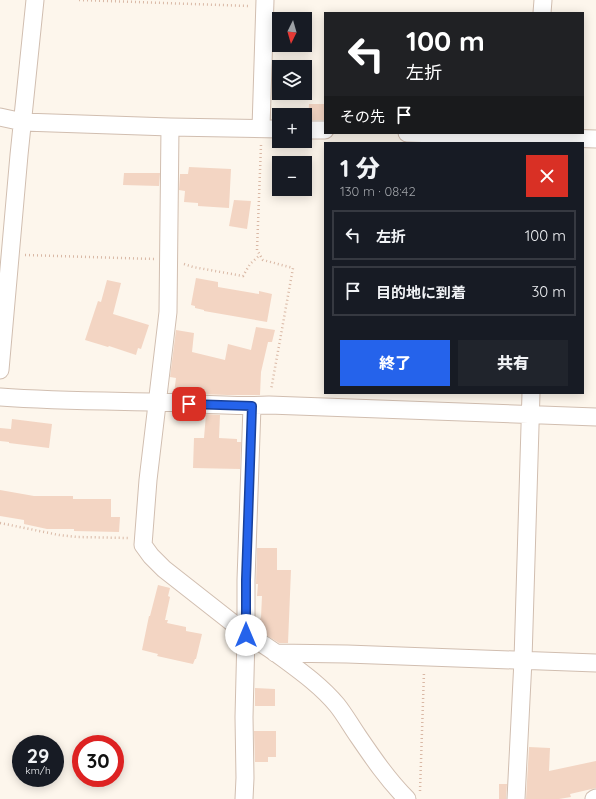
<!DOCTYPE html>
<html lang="ja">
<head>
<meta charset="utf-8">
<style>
  :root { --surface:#171b24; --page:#20242c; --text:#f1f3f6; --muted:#9ea1a6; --line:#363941; --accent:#2563eb }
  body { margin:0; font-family:Quicksand,"Noto Sans JP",sans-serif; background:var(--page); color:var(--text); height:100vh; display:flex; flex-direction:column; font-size:15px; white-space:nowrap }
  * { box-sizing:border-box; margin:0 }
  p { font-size:13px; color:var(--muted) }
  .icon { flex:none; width:22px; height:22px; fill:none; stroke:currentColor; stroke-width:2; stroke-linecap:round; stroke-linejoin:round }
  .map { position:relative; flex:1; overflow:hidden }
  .drawer { position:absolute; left:324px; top:142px; width:260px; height:252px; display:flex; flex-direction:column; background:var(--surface); border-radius:0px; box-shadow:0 2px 10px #0003 }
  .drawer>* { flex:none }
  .top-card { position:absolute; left:324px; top:12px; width:260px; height:122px; border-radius:0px; box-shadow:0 2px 10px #0003; background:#202124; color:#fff; overflow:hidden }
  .needle { width:26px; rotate:185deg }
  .buttons { position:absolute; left:272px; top:12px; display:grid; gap:8px }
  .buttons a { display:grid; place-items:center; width:40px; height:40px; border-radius:0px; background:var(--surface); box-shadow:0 2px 10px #0003; font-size:20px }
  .speed { position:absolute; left:12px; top:735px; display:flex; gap:8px; font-size:20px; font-weight:700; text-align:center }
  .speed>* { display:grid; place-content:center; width:52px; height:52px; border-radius:50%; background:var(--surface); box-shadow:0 2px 10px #0003; line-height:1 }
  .speed small { font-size:10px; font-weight:400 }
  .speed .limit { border:6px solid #d22; background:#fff; color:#111 }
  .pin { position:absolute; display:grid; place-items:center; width:34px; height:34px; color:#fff; margin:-17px; border-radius:8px; box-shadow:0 2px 6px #0006 }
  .me { position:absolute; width:44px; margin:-22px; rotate:0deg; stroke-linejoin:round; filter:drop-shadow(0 0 3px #0008) }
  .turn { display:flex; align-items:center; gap:14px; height:84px; padding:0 16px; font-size:18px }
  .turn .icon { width:52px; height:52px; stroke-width:2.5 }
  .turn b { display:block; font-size:28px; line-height:34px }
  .then { display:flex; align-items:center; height:38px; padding:0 16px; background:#0003; gap:8px; font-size:15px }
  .round { display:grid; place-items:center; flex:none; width:42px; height:42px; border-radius:0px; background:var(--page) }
  .head { display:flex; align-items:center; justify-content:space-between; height:68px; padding:0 16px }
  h1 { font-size:24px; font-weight:800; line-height:30px }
  .cta { display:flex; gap:8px; margin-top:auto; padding:8px 16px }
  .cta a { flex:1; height:46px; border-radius:0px; background:var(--accent); color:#fff; font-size:16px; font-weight:800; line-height:46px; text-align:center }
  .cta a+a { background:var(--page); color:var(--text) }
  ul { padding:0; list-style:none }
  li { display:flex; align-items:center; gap:12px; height:50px; margin:0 8px 6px; padding:0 8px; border:2px solid var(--line); border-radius:0px }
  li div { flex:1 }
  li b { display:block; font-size:15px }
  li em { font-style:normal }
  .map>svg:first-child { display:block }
</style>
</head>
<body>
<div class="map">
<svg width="596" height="799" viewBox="0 0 596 799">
  <rect width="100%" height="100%" fill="#fdf6ec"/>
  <path fill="#f3d5c3" d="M 309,104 L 325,104 L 324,120 L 308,120 Z
    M 189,167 L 231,169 L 229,208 L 198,206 L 198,203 L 184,202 L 185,191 L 179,190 L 180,174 L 188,174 Z
    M 124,173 L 160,173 L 159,186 L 123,185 Z
    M 234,200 L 251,201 L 247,229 L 229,226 Z
    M 196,278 L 218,282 L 218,287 L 259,294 L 259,291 L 272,294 L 267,322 L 204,311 L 204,310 L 195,308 L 195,306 L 191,305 Z
    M 107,280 L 121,283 L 113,314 L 149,325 L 141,349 L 138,348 L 136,355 L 109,346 L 108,347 L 85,340 L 98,301 L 101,302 Z
    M 256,327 L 275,330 L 272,342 L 268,342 L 261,372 L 260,395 L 227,395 L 174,393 L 176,378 L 170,377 L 176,330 L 194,333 L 192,352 L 225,360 L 228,344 L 251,350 Z
    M 206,414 L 220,415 L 219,438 L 237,439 L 237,442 L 241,442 L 240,469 L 193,468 L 194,438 L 204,438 Z
    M 12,419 L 52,424 L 49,448 L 9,443 L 9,442 L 0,441 L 0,428 L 11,429 Z
    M 0,490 L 34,496 L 73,496 L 73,499 L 111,499 L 111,517 L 120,517 L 119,532 L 74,531 L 74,529 L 47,529 L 24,524 L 24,520 L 0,516 Z
    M 257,548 L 277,548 L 277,570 L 291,570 L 288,643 L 279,643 L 256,629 L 261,617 L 262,596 L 257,596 L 258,584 L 256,584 Z
    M 158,585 L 170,588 L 168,596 L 170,597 L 165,620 L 168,620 L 167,623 L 186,627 L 186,631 L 202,634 L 196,659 L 195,659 L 193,664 L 157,656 L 158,654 L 142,650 L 149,616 L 150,616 Z
    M 255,688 L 275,689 L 275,706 L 255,706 Z
    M 254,731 L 276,731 L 276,757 L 268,757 L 268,762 L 255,762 Z
    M 529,747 L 550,748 L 549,771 L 596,761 L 596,788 L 570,794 L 571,797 L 559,799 L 526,799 Z
    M 499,784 L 507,784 L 506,799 L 499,799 Z"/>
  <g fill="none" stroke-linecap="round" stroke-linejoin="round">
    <g stroke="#d1beb0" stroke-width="19">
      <path id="street" d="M 542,13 L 543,0
        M 0,117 L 23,122 L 170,127 L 279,129
        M 170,127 L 168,312 L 148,480 L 143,545 L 151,556 L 164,569 L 234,624 L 246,630
        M 261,128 L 265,0
        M 305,130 L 325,130
        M 407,133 L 596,139
        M 0,370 L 19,155 L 35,0
        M 0,397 C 52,401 104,401 156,402 C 193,403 231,407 269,405 L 596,417
        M 246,635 C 260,641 272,650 284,659 C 303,673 322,687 337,705 C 345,715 351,726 358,736 C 373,758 388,780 407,799
        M 275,653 L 347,654 L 596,663
        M 244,799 L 245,778 L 244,717 L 246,635 L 246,580 L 252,406
        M 516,799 L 523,660 L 531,393
        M 594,799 L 596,798"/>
    </g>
    <path stroke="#d9b8a5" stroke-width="2.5" stroke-dasharray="1 3" stroke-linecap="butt" d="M 79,0 L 249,6
      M 261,145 L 257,250 L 263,260 L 293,268 L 271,390
      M 25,255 L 154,259
      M 184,264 L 193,267 L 243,276 L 250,264 L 260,255
      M 0,523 L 59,535 L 77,537 L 128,538
      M 420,791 L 424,672"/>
    <use href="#street" stroke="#fff" stroke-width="17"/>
  </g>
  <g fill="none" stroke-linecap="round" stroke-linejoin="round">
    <g stroke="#184099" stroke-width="10">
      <path id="route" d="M 189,404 L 252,406 L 246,580 L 246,635"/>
    </g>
    <use href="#route" stroke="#2563eb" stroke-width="7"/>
  </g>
</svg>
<div class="buttons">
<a><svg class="needle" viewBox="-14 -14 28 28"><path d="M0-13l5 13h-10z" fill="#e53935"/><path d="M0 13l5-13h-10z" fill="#9ea1a6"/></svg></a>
<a><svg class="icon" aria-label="layers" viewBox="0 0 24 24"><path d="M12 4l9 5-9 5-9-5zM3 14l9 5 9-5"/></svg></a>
<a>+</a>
<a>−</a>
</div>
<div class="speed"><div>29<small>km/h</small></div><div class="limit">30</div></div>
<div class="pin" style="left:189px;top:404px;background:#d93025"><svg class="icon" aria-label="arrive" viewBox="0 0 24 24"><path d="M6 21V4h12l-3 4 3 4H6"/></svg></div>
<svg class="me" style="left:246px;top:635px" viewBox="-20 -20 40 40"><circle r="19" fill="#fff"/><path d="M0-13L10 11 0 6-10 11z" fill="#2563eb"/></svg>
<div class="top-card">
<div class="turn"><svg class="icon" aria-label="left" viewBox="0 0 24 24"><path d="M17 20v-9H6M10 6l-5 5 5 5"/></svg><div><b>100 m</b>左折</div></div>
<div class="then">その先<svg class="icon" aria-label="arrive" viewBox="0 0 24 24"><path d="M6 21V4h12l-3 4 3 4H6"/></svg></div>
</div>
<section class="drawer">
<div class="head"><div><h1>1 分</h1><p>130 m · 08:42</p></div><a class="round" style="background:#d93025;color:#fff"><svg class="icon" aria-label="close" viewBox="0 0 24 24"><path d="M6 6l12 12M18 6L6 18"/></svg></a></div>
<ul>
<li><svg class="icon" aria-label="left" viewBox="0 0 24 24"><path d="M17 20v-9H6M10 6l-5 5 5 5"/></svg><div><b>左折</b></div><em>100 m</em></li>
<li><svg class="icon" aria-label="arrive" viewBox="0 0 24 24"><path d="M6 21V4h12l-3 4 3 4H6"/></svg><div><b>目的地に到着</b></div><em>30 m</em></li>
</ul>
<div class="cta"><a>終了</a><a>共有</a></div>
</section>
</div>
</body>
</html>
